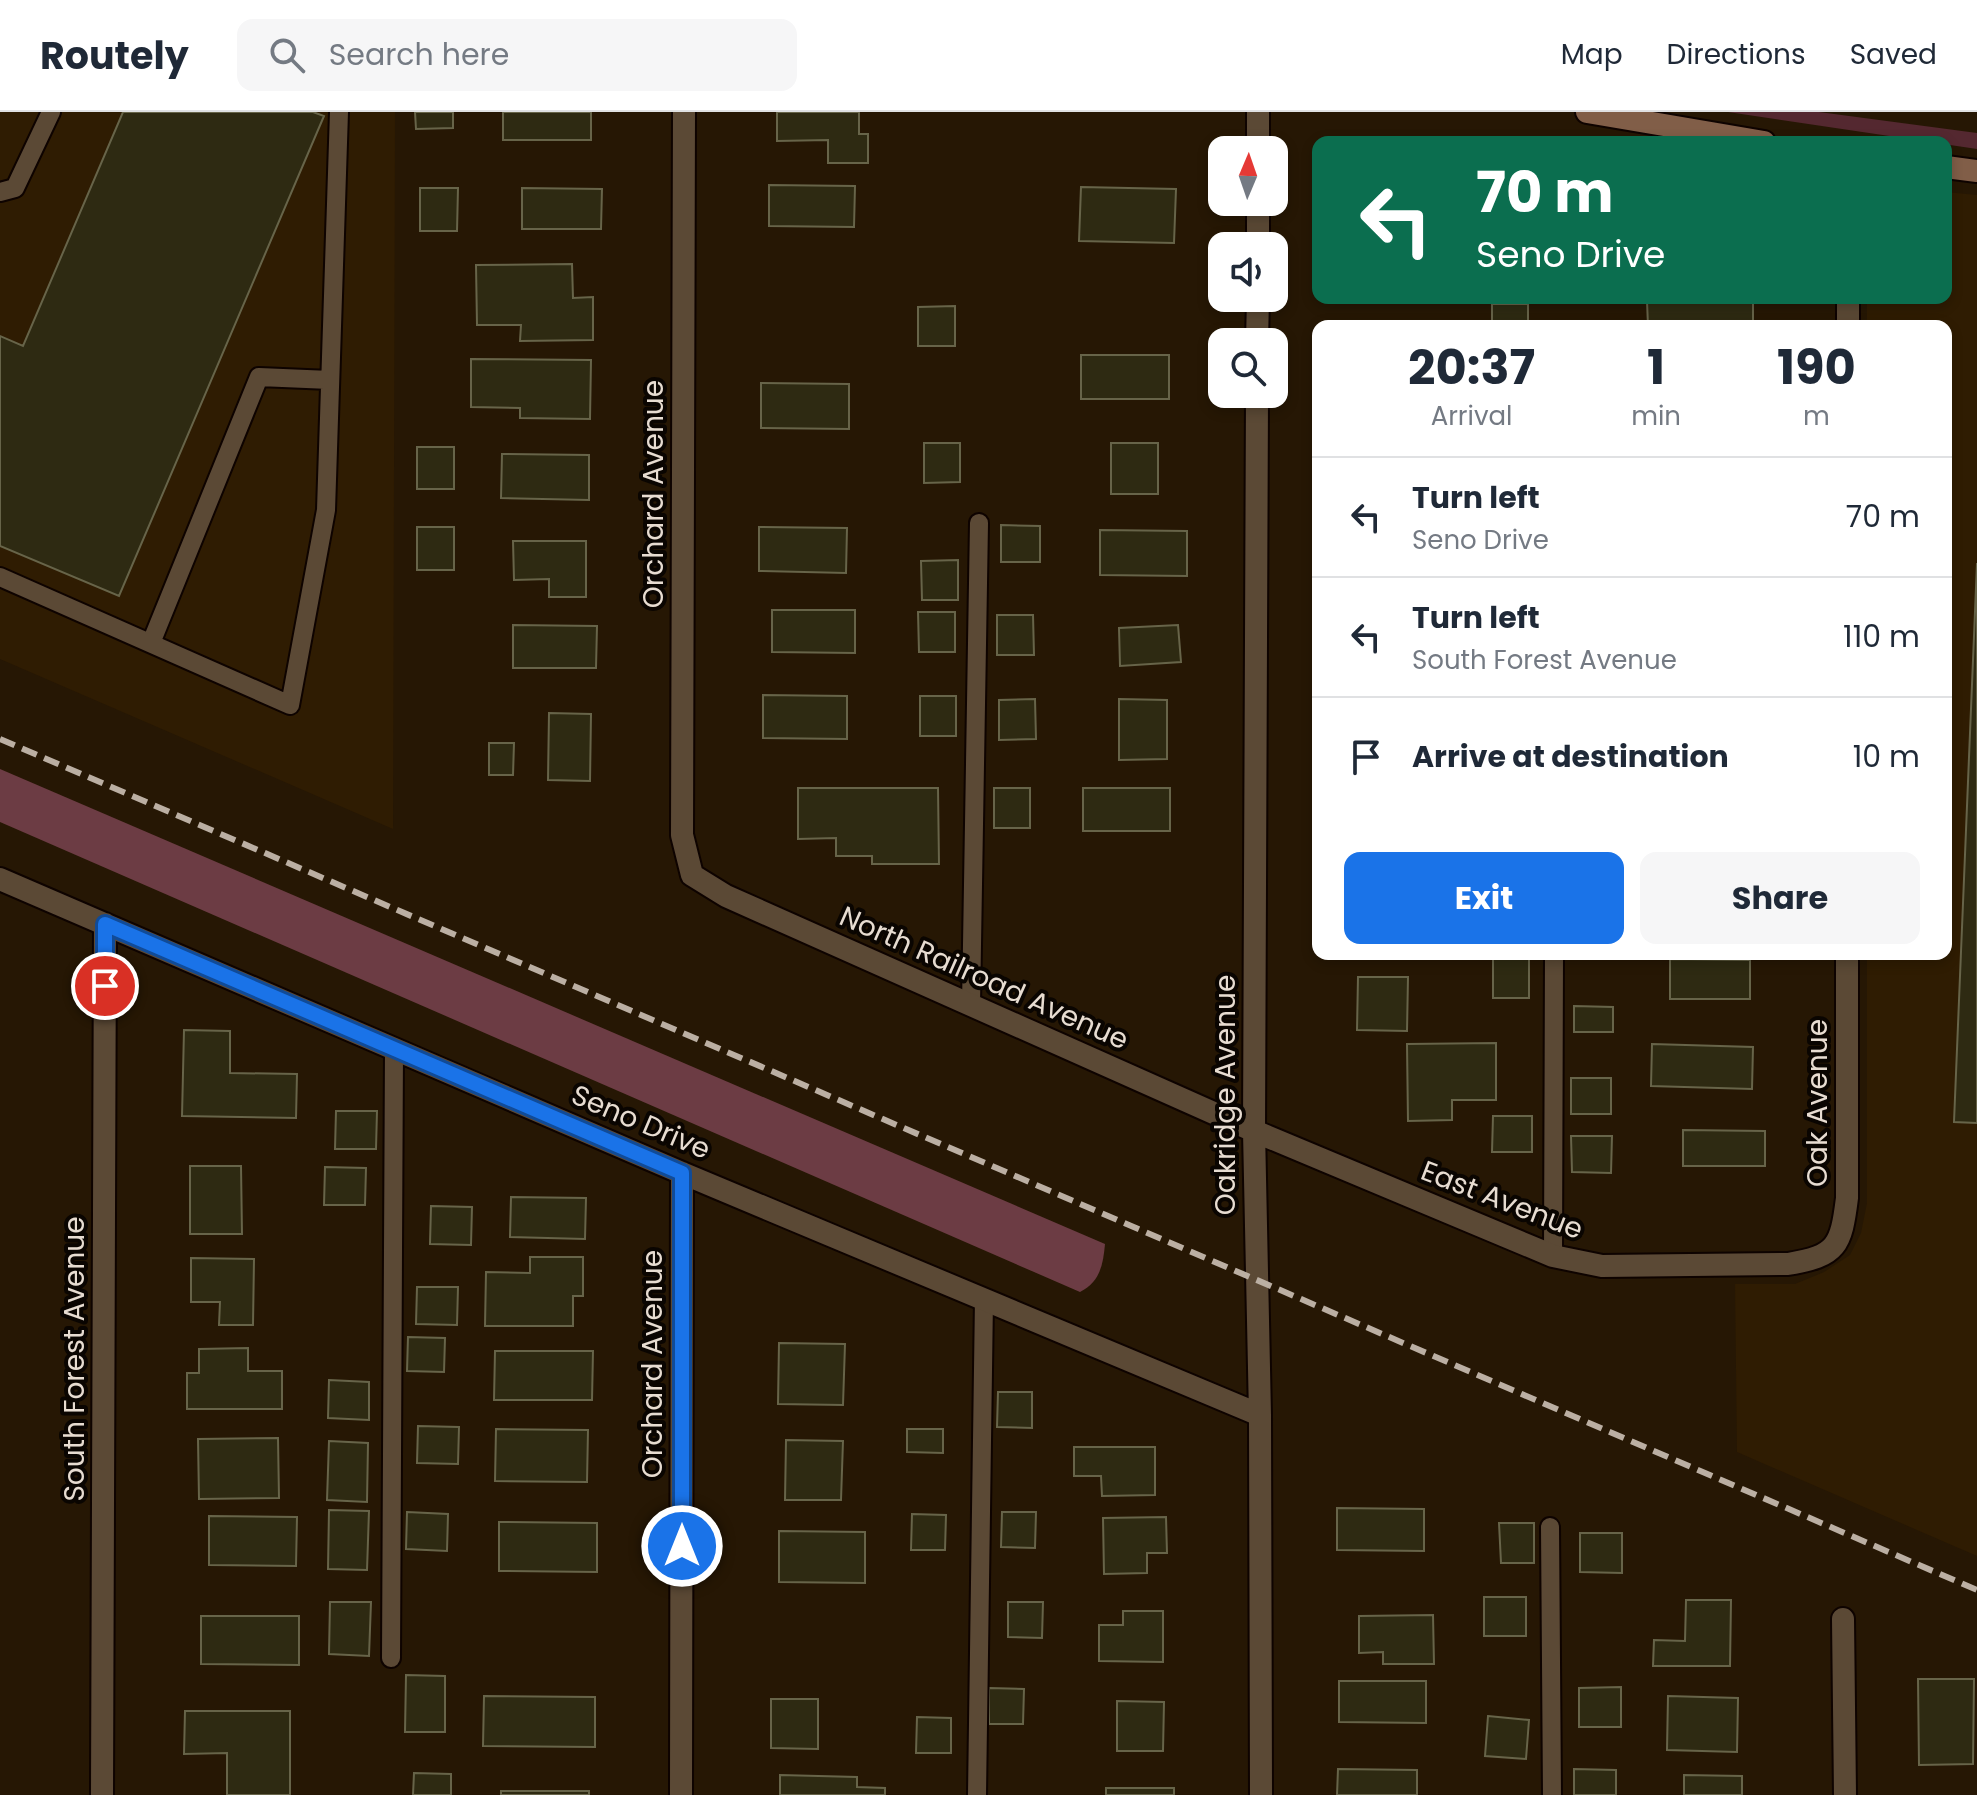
<!DOCTYPE html>
<html lang="en">
<head>
<meta charset="utf-8">
<style>
  :root { --surface:#fff; --page:#f6f6f7; --text:#1f2937; --muted:#747a83; --line:#e0e1e3; --accent:#1a73e8 }
  body { margin:0; font-family:Poppins,sans-serif; background:var(--page); color:var(--text); height:100vh; display:flex; flex-direction:column; font-size:30px; white-space:nowrap }
  * { box-sizing:border-box; margin:0 }
  p { font-size:26px; color:var(--muted) }
  .icon { flex:none; width:44px; height:44px; fill:none; stroke:currentColor; stroke-width:2; stroke-linecap:round; stroke-linejoin:round }
  .map { position:relative; flex:1; overflow:hidden }
  .sheet { position:absolute; left:1312px; top:208px; width:640px; height:640px; display:flex; flex-direction:column; background:var(--surface); border-radius:16px; box-shadow:0 4px 12px #0003 }
  .sheet>* { flex:none }
  .banner { position:absolute; left:1312px; top:24px; width:640px; height:168px; border-radius:16px; box-shadow:0 4px 12px #0003; background:#0b6e4f; color:#fff; overflow:hidden }
  .needle { width:52px; rotate:2deg }
  .controls { position:absolute; left:1208px; top:24px; display:grid; gap:16px }
  .controls a { display:grid; place-items:center; width:80px; height:80px; border-radius:16px; background:var(--surface); box-shadow:0 4px 12px #0003; font-size:40px }
  .pin { position:absolute; display:grid; place-items:center; width:68px; height:68px; color:#fff; margin:-34px; border:4px solid #fff; border-radius:50%; box-shadow:0 2px 8px #0007 }
  .me { position:absolute; width:88px; margin:-44px; rotate:0deg; stroke-linejoin:round; filter:drop-shadow(0 0 6px #0008) }
  .turn { display:flex; align-items:center; gap:28px; height:168px; padding:0 32px; font-size:36px }
  .turn .icon { width:104px; height:104px; stroke-width:2.5 }
  .turn b { display:block; font-size:56px; line-height:68px }
  .eta { display:flex; justify-content:space-evenly; align-items:center; height:136px; text-align:center }
  .eta b { font-size:48px; font-weight:700; line-height:56px }
  .cta { display:flex; gap:16px; margin-top:auto; padding:16px 32px }
  .cta a { flex:1; height:92px; border-radius:16px; background:var(--accent); color:#fff; font-size:32px; font-weight:700; line-height:92px; text-align:center }
  .cta a+a { background:var(--page); color:var(--text) }
  ul { padding:0; list-style:none }
  li { display:flex; align-items:center; gap:24px; height:120px; padding:0 32px; border-top:2px solid var(--line) }
  li div { flex:1 }
  li b { display:block; font-size:30px }
  li em { font-style:normal }
  header { display:flex; align-items:center; gap:48px; box-sizing:border-box; height:112px; padding:0 40px; background:var(--surface); border-bottom:2px solid var(--line) }
  header strong { font-size:38px }
  nav { display:flex; gap:44px; margin-inline-start:auto; font-size:28px }
  .search { width:560px; height:72px; background:var(--page); display:flex; align-items:center; gap:20px; box-sizing:border-box; padding:0 28px; border-radius:16px; color:var(--muted); font-size:30px }
  .map>svg:first-child { display:block }
</style>
</head>
<body>
<header>
<strong>Routely</strong>
<div class="search"><svg class="icon" aria-label="search" viewBox="0 0 24 24"><circle cx="10" cy="10" r="6"/><path d="M15 15l6 6"/></svg>Search here</div>
<nav><a>Map</a><a>Directions</a><a>Saved</a></nav>
</header>
<div class="map">
<svg width="1977" height="1683" viewBox="0 0 1977 1683">
  <rect width="100%" height="100%" fill="#261704"/>
  <path fill="#2f1c02" d="M 0,0 L 395,0 L 393,717 L 0,547 Z
    M 1946,80 L 1977,83 L 1977,1444 L 1737,1340 L 1735,1172 L 1795,1172 L 1824,1160 L 1850,1143 L 1861,1121 L 1867,1091 L 1867,842 L 1946,842 L 1946,214 L 1867,214 L 1867,186 L 1946,186 Z"/>
  <path fill="#542830" d="M 1728,0 L 1819,0 L 1977,21 L 1977,37 Z"/>
  <path fill="#6c3c44" d="M 0,657 L 1105,1132 C 1103,1153 1100,1170 1080,1180 L 0,710 Z"/>
  <path fill="#2e2a12" stroke="#676449" stroke-width="2" d="M 123,0 L 313,0 L 324,4 L 119,484 L 0,434 L 0,224 L 23,234 Z
    M 415,0 L 453,0 L 453,16 L 416,17 Z
    M 503,0 L 591,0 L 591,28 L 503,28 Z
    M 777,0 L 859,0 L 859,22 L 868,22 L 868,51 L 828,51 L 828,28 L 777,29 Z
    M 769,73 L 855,74 L 854,115 L 769,114 Z
    M 1081,75 L 1176,77 L 1174,131 L 1079,129 Z
    M 420,76 L 458,76 L 457,119 L 420,119 Z
    M 522,76 L 602,77 L 601,117 L 522,117 Z
    M 572,152 L 573,186 L 593,185 L 593,228 L 520,229 L 521,213 L 477,213 L 476,153 Z
    M 1603,186 L 1753,186 L 1753,214 L 1648,214 L 1647,189 Z
    M 1492,192 L 1528,192 L 1528,214 L 1492,214 Z
    M 955,194 L 955,234 L 918,234 L 918,195 Z
    M 1081,243 L 1169,243 L 1169,287 L 1081,287 Z
    M 471,247 L 591,248 L 590,307 L 520,306 L 520,296 L 471,295 Z
    M 761,271 L 849,272 L 849,317 L 761,316 Z
    M 924,331 L 960,331 L 960,370 L 924,371 Z
    M 1111,331 L 1158,331 L 1158,382 L 1111,382 Z
    M 417,335 L 454,335 L 454,377 L 417,377 Z
    M 502,342 L 589,343 L 589,388 L 501,386 Z
    M 1001,413 L 1040,414 L 1040,450 L 1001,450 Z
    M 417,415 L 454,415 L 454,458 L 417,458 Z
    M 759,415 L 847,416 L 846,461 L 759,459 Z
    M 1100,418 L 1187,419 L 1187,464 L 1100,463 Z
    M 513,429 L 586,429 L 586,485 L 549,485 L 549,467 L 514,468 Z
    M 958,448 L 958,488 L 922,488 L 921,449 Z
    M 1977,451 L 1977,1011 L 1954,1010 Z
    M 772,498 L 855,498 L 855,541 L 772,540 Z
    M 918,500 L 955,500 L 955,540 L 919,540 Z
    M 997,503 L 1033,503 L 1034,543 L 997,543 Z
    M 513,513 L 597,514 L 596,556 L 513,556 Z
    M 1178,513 L 1181,550 L 1120,554 L 1119,516 Z
    M 763,583 L 847,584 L 847,627 L 763,626 Z
    M 920,584 L 956,584 L 956,624 L 920,624 Z
    M 1035,587 L 1036,627 L 999,628 L 999,588 Z
    M 1119,587 L 1167,588 L 1167,647 L 1119,648 Z
    M 549,601 L 591,602 L 590,669 L 548,668 Z
    M 489,631 L 514,631 L 513,663 L 489,663 Z
    M 798,676 L 938,676 L 939,752 L 872,752 L 872,744 L 836,744 L 836,726 L 798,727 Z
    M 994,676 L 1030,676 L 1030,716 L 994,716 Z
    M 1083,676 L 1170,676 L 1170,719 L 1083,719 Z
    M 1493,846 L 1529,846 L 1529,886 L 1493,886 Z
    M 1670,847 L 1750,848 L 1750,887 L 1670,887 Z
    M 1358,865 L 1408,865 L 1407,919 L 1357,918 Z
    M 1574,894 L 1613,895 L 1613,920 L 1574,920 Z
    M 184,918 L 230,919 L 230,961 L 297,962 L 296,1006 L 182,1004 Z
    M 1496,931 L 1496,988 L 1452,988 L 1452,1008 L 1408,1009 L 1407,932 Z
    M 1652,932 L 1753,935 L 1752,977 L 1651,974 Z
    M 1571,966 L 1611,966 L 1611,1002 L 1571,1002 Z
    M 336,999 L 377,999 L 376,1037 L 335,1037 Z
    M 1493,1004 L 1532,1004 L 1532,1040 L 1492,1040 Z
    M 1683,1018 L 1765,1019 L 1765,1054 L 1683,1054 Z
    M 1571,1024 L 1612,1024 L 1611,1061 L 1572,1060 Z
    M 190,1054 L 241,1054 L 242,1122 L 190,1122 Z
    M 325,1055 L 366,1056 L 365,1093 L 324,1093 Z
    M 511,1085 L 586,1086 L 585,1127 L 510,1125 Z
    M 431,1094 L 472,1095 L 471,1133 L 430,1132 Z
    M 530,1145 L 583,1145 L 583,1184 L 573,1184 L 573,1214 L 485,1214 L 486,1160 L 530,1161 Z
    M 191,1146 L 254,1147 L 253,1213 L 219,1213 L 220,1190 L 191,1190 Z
    M 417,1175 L 458,1175 L 457,1213 L 416,1212 Z
    M 408,1225 L 445,1226 L 444,1260 L 407,1259 Z
    M 779,1231 L 845,1232 L 843,1293 L 778,1292 Z
    M 248,1236 L 248,1259 L 282,1259 L 282,1297 L 187,1297 L 187,1261 L 199,1261 L 199,1237 Z
    M 495,1239 L 593,1239 L 592,1288 L 494,1288 Z
    M 329,1268 L 369,1270 L 369,1308 L 328,1306 Z
    M 998,1280 L 1032,1280 L 1032,1316 L 997,1315 Z
    M 418,1314 L 459,1315 L 458,1352 L 417,1351 Z
    M 496,1317 L 588,1318 L 587,1370 L 495,1369 Z
    M 907,1317 L 943,1317 L 943,1341 L 907,1340 Z
    M 278,1326 L 279,1386 L 199,1387 L 198,1327 Z
    M 786,1328 L 843,1329 L 841,1388 L 785,1388 Z
    M 329,1329 L 368,1331 L 367,1390 L 327,1388 Z
    M 1074,1335 L 1155,1335 L 1155,1383 L 1102,1384 L 1101,1364 L 1074,1364 Z
    M 1337,1396 L 1424,1397 L 1424,1439 L 1337,1438 Z
    M 329,1398 L 369,1399 L 367,1458 L 328,1457 Z
    M 407,1400 L 448,1402 L 447,1439 L 406,1437 Z
    M 1002,1400 L 1036,1400 L 1035,1436 L 1001,1435 Z
    M 912,1402 L 946,1403 L 945,1438 L 911,1438 Z
    M 209,1404 L 297,1405 L 296,1454 L 209,1453 Z
    M 1166,1405 L 1167,1441 L 1147,1441 L 1147,1461 L 1104,1462 L 1103,1406 Z
    M 499,1410 L 597,1411 L 597,1460 L 499,1459 Z
    M 1499,1411 L 1534,1411 L 1534,1451 L 1501,1451 Z
    M 779,1419 L 865,1420 L 865,1471 L 779,1470 Z
    M 1580,1421 L 1622,1421 L 1622,1461 L 1580,1460 Z
    M 1484,1485 L 1526,1485 L 1526,1524 L 1484,1524 Z
    M 1686,1488 L 1731,1488 L 1730,1554 L 1653,1554 L 1654,1528 L 1685,1529 Z
    M 330,1490 L 371,1490 L 369,1544 L 329,1542 Z
    M 1008,1490 L 1043,1490 L 1042,1526 L 1008,1525 Z
    M 1123,1499 L 1163,1499 L 1163,1550 L 1099,1549 L 1099,1513 L 1123,1513 Z
    M 1433,1503 L 1434,1552 L 1383,1552 L 1383,1540 L 1359,1541 L 1359,1504 Z
    M 201,1504 L 299,1504 L 299,1553 L 201,1552 Z
    M 406,1563 L 445,1564 L 445,1620 L 405,1620 Z
    M 1918,1567 L 1974,1567 L 1973,1652 L 1919,1653 Z
    M 1339,1569 L 1426,1569 L 1426,1611 L 1339,1610 Z
    M 1621,1575 L 1621,1615 L 1579,1615 L 1579,1576 Z
    M 989,1576 L 1024,1577 L 1023,1612 L 989,1612 Z
    M 484,1584 L 595,1585 L 595,1635 L 483,1634 Z
    M 1668,1584 L 1738,1586 L 1737,1640 L 1667,1638 Z
    M 771,1587 L 818,1587 L 818,1637 L 771,1636 Z
    M 1117,1589 L 1164,1590 L 1163,1639 L 1117,1639 Z
    M 185,1599 L 290,1599 L 290,1683 L 227,1683 L 227,1641 L 184,1642 Z
    M 1488,1604 L 1529,1608 L 1526,1647 L 1485,1644 Z
    M 917,1605 L 951,1606 L 951,1641 L 916,1641 Z
    M 1338,1657 L 1417,1658 L 1417,1683 L 1337,1683 Z
    M 1574,1657 L 1616,1658 L 1616,1683 L 1574,1683 Z
    M 414,1661 L 451,1662 L 451,1683 L 413,1683 Z
    M 780,1663 L 857,1665 L 857,1675 L 885,1676 L 885,1683 L 780,1683 Z
    M 1684,1663 L 1742,1664 L 1742,1683 L 1684,1683 Z
    M 1106,1676 L 1174,1676 L 1174,1683 L 1106,1683 Z
    M 501,1679 L 589,1679 L 589,1683 L 501,1683 Z"/>
  <g fill="none" stroke-linecap="round" stroke-linejoin="round">
    <g stroke="#0e0300" stroke-width="22">
      <path id="service" d="M 0,80 L 15,76 L 51,0
        M 0,465 L 290,593 L 326,398 L 339,0
        M 151,531 L 259,265 L 330,268
        M 971,893 L 979,411
        M 1553,1144 L 1554,842
        M 1550,1415 L 1552,1683
        M 391,1546 L 394,937
        M 977,1683 L 984,1187"/>
    </g>
    <g stroke="#0e0300" stroke-width="26">
      <path id="minor" d="M 684,0 L 682,723 L 692,763 L 726,784 L 1254,1019 L 1553,1144 L 1602,1154 L 1788,1152 C 1837,1144 1841,1134 1847,1086 L 1847,842
        M 1258,38 L 1258,0
        M 1258,134 L 1258,90
        M 1848,214 L 1848,186
        M 1257,230 L 1258,186
        M 1257,282 L 1254,1019 L 1260,1303 L 1261,1683
        M 0,767 L 682,1061 L 1260,1303
        M 1843,1507 L 1845,1683
        M 102,1683 L 105,812
        M 681,1683 L 682,1061"/>
    </g>
    <g stroke="#0e0300" stroke-width="26">
      <path id="secondary" d="M 1587,0 L 1764,30
        M 1946,55 L 1977,59"/>
    </g>
    <use href="#service" stroke="#5b4935" stroke-width="18"/>
    <use href="#minor" stroke="#5b4935" stroke-width="22"/>
    <use href="#secondary" stroke="#815e48" stroke-width="22"/>
    <path stroke="#bbafa3" stroke-width="6" stroke-dasharray="16 8" stroke-linecap="butt" d="M 0,627 L 1977,1478"/>
  </g>
  <g fill="none" stroke-linecap="round" stroke-linejoin="round">
    <g stroke="#114b97" stroke-width="20">
      <path id="route" d="M 105,874 L 105,812 L 682,1061 L 682,1434"/>
    </g>
    <use href="#route" stroke="#1a73e8" stroke-width="14"/>
  </g>
  <g text-anchor="middle" dominant-baseline="central" stroke-width="8" stroke-linejoin="round" paint-order="stroke">
    <g font-size="28" fill="#e7dcd1" stroke="#0a0501">
      <text transform="translate(653 382) rotate(-90)">Orchard Avenue</text>
      <text transform="translate(984 866) rotate(24)">North Railroad Avenue</text>
      <text transform="translate(1225 983) rotate(-90)">Oakridge Avenue</text>
      <text transform="translate(1817 991) rotate(-90)">Oak Avenue</text>
      <text transform="translate(641 1010) rotate(23)">Seno Drive</text>
      <text transform="translate(1502 1088) rotate(21)">East Avenue</text>
      <text transform="translate(74 1247) rotate(-90)">South Forest Avenue</text>
      <text transform="translate(652 1252) rotate(-90)">Orchard Avenue</text>
    </g>
  </g>
</svg>
<div class="controls">
<a><svg class="needle" viewBox="-14 -14 28 28"><path d="M0-13l5 13h-10z" fill="#e53935"/><path d="M0 13l5-13h-10z" fill="#747a83"/></svg></a>
<a><svg class="icon" aria-label="sound" viewBox="0 0 24 24"><path d="M4 9h4l5-4v14l-5-4H4zM17 9q2 3 0 6"/></svg></a>
<a><svg class="icon" aria-label="search" viewBox="0 0 24 24"><circle cx="10" cy="10" r="6"/><path d="M15 15l6 6"/></svg></a>
</div>
<div class="pin" style="left:105px;top:874px;background:#d93025"><svg class="icon" aria-label="arrive" viewBox="0 0 24 24"><path d="M6 21V4h12l-3 4 3 4H6"/></svg></div>
<svg class="me" style="left:682px;top:1434px" viewBox="-20 -20 40 40"><circle r="17" fill="#1a73e8" stroke="#fff" stroke-width="3"/><path d="M0-11L8 9 0 5-8 9z" fill="#fff"/></svg>
<div class="banner">
<div class="turn"><svg class="icon" aria-label="left" viewBox="0 0 24 24"><path d="M17 20v-9H6M10 6l-5 5 5 5"/></svg><div><b>70 m</b>Seno Drive</div></div>
</div>
<section class="sheet">
<div class="eta">
<div><b>20:37</b><p>Arrival</p></div>
<div><b>1</b><p>min</p></div>
<div><b>190</b><p>m</p></div>
</div>
<ul>
<li><svg class="icon" aria-label="left" viewBox="0 0 24 24"><path d="M17 20v-9H6M10 6l-5 5 5 5"/></svg><div><b>Turn left</b><p>Seno Drive</p></div><em>70 m</em></li>
<li><svg class="icon" aria-label="left" viewBox="0 0 24 24"><path d="M17 20v-9H6M10 6l-5 5 5 5"/></svg><div><b>Turn left</b><p>South Forest Avenue</p></div><em>110 m</em></li>
<li><svg class="icon" aria-label="arrive" viewBox="0 0 24 24"><path d="M6 21V4h12l-3 4 3 4H6"/></svg><div><b>Arrive at destination</b></div><em>10 m</em></li>
</ul>
<div class="cta"><a>Exit</a><a>Share</a></div>
</section>
</div>
</body>
</html>
